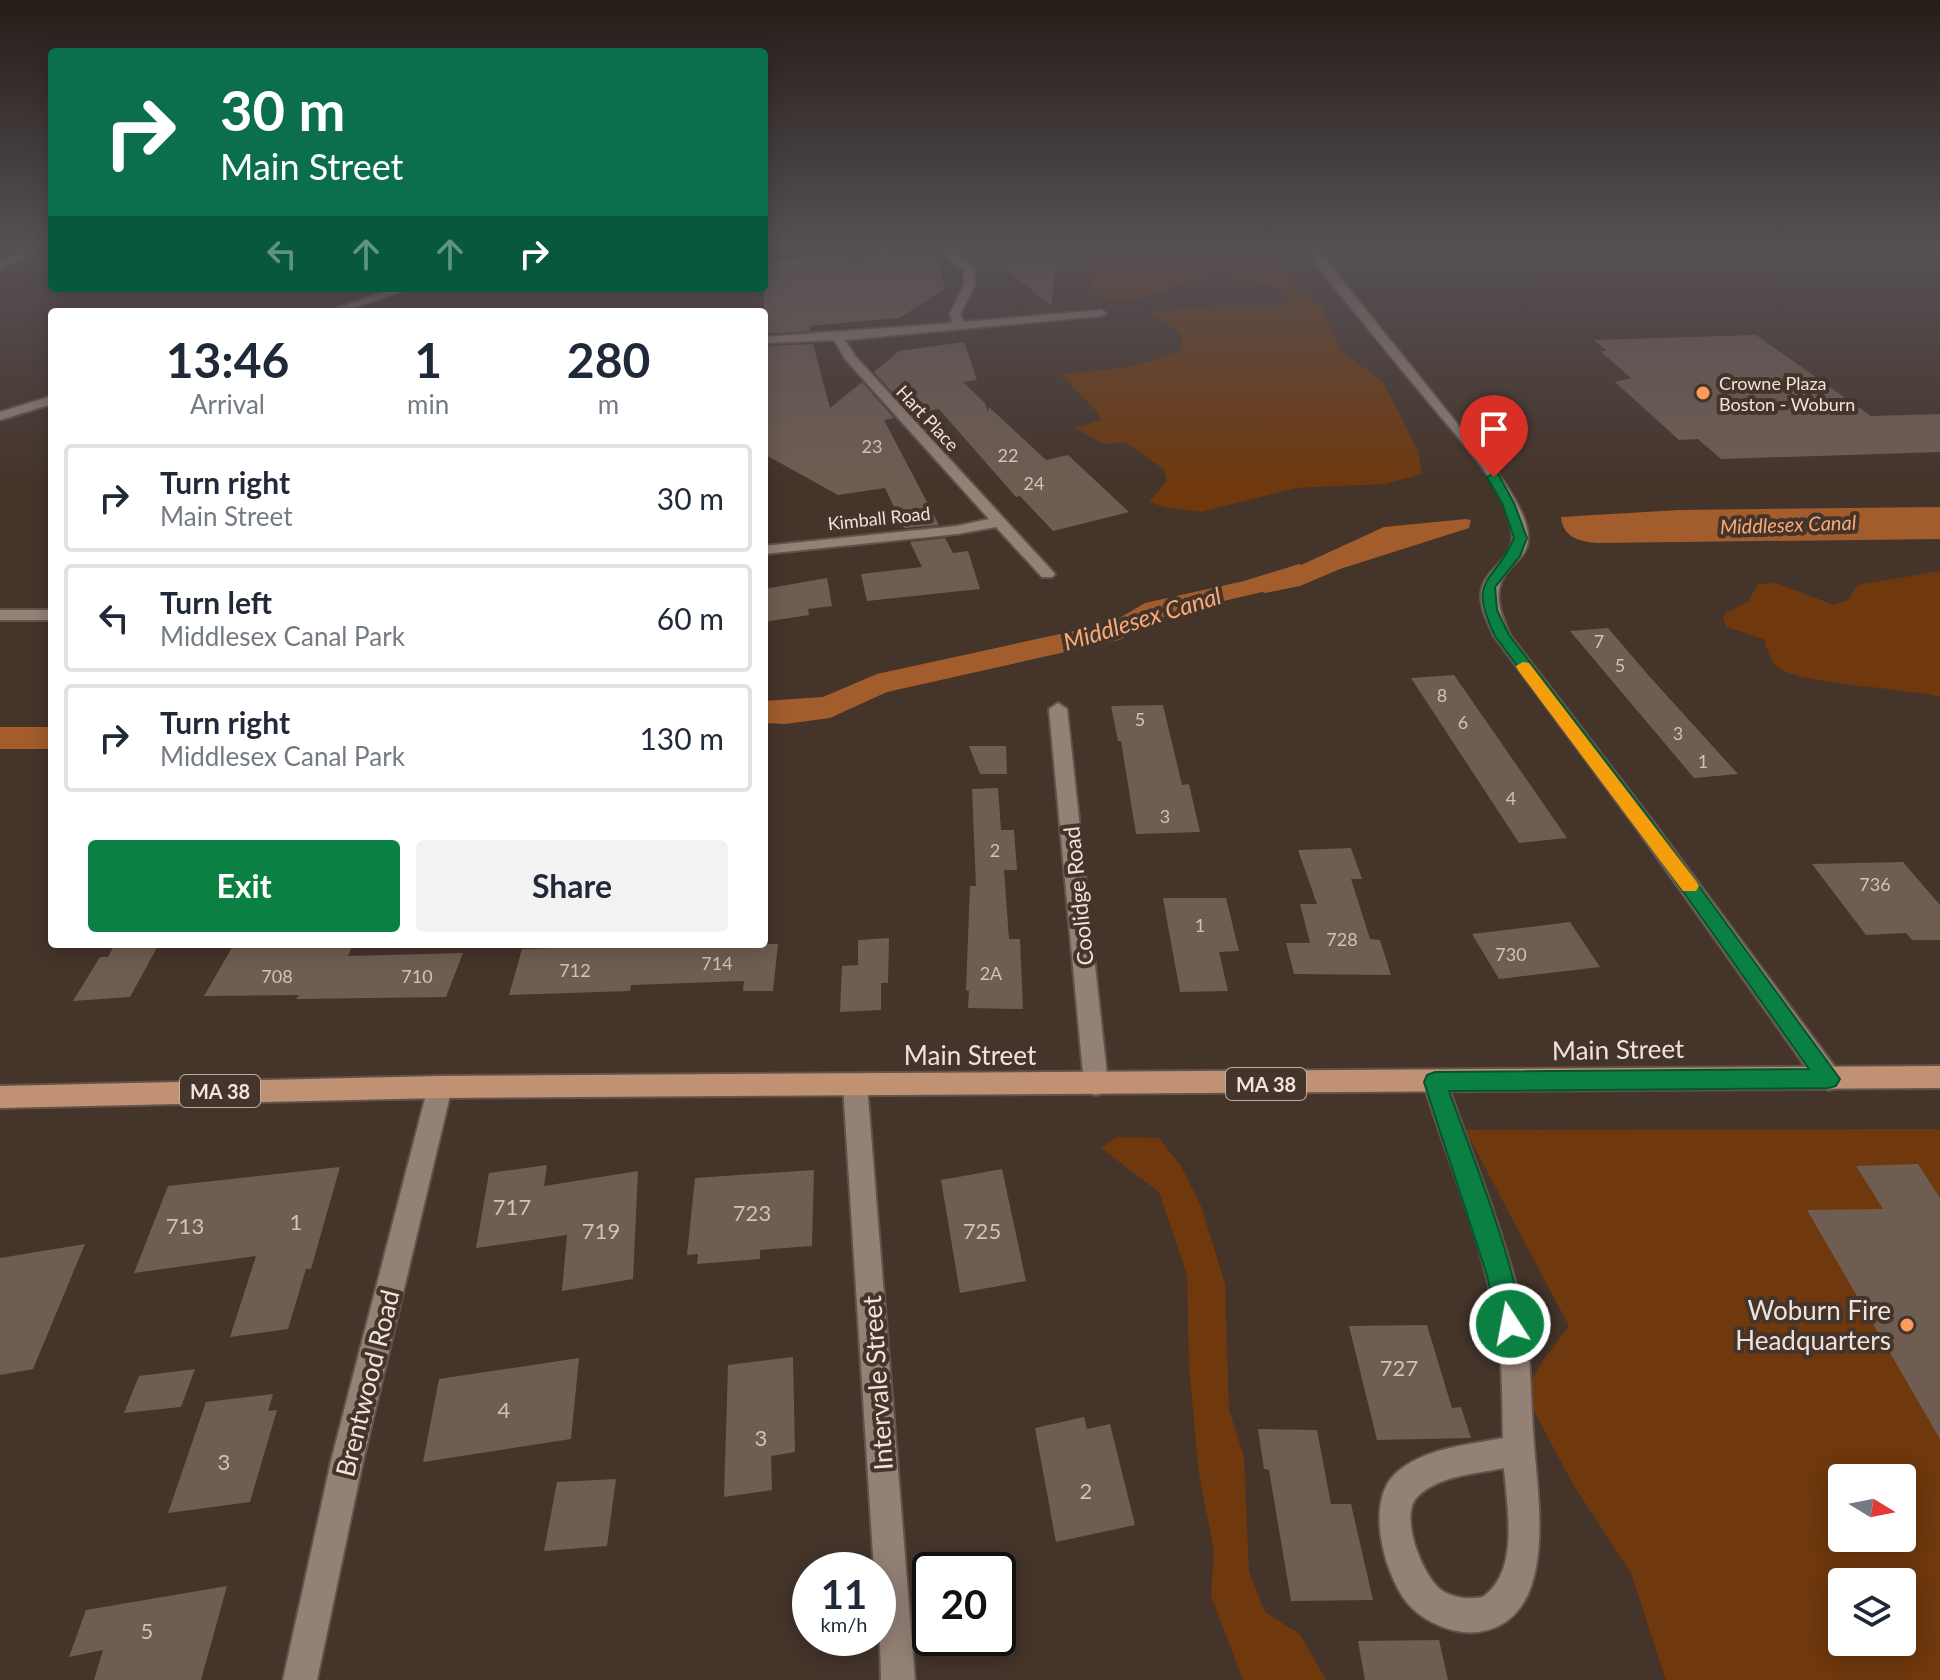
<!DOCTYPE html>
<html lang="en">
<head>
<meta charset="utf-8">
<style>
  :root { --surface:#fff; --page:#f2f2f3; --text:#1f2937; --muted:#747a83; --line:#e0e1e3; --accent:#0b8043 }
  body { margin:0; font-family:Lato,sans-serif; background:var(--page); color:var(--text); height:100vh; display:flex; flex-direction:column; font-size:30px; white-space:nowrap }
  * { box-sizing:border-box; margin:0 }
  p { font-size:26px; color:var(--muted) }
  .icon { flex:none; width:44px; height:44px; fill:none; stroke:currentColor; stroke-width:2; stroke-linecap:round; stroke-linejoin:round }
  .map { position:relative; flex:1; overflow:hidden }
  .drawer { position:absolute; left:48px; top:308px; width:720px; height:640px; display:flex; flex-direction:column; background:var(--surface); border-radius:8px; box-shadow:0 4px 20px #0003 }
  .drawer>* { flex:none }
  .hud { position:absolute; left:48px; top:48px; width:720px; height:244px; border-radius:8px; box-shadow:0 4px 20px #0003; background:#0b6e4f; color:#fff; overflow:hidden }
  .needle { width:52px; rotate:100deg }
  .tools { position:absolute; left:1828px; top:1464px; display:grid; gap:16px }
  .tools a { display:grid; place-items:center; width:88px; height:88px; border-radius:8px; background:var(--surface); box-shadow:0 4px 20px #0003; font-size:40px }
  .speed { position:absolute; left:792px; top:1552px; display:flex; gap:16px; font-size:40px; font-weight:700; text-align:center }
  .speed>* { display:grid; place-content:center; width:104px; height:104px; border-radius:50%; background:var(--surface); box-shadow:0 4px 20px #0003; line-height:1 }
  .speed small { font-size:20px; font-weight:400 }
  .speed .limit { border:4px solid #111; border-radius:12px; background:#fff; color:#111 }
  .pin { position:absolute; display:grid; place-items:center; width:68px; height:68px; color:#fff; margin:-82px -34px; border-radius:50% 50% 50% 0; rotate:-45deg; box-shadow:0 0 8px #0007 }
  .pin .icon { rotate:45deg }
  .me { position:absolute; width:88px; margin:-44px; rotate:349deg; stroke-linejoin:round; filter:drop-shadow(0 0 6px #0008) }
  .turn { display:flex; align-items:center; gap:28px; height:168px; padding:0 40px; font-size:36px }
  .turn .icon { width:104px; height:104px; stroke-width:2.5 }
  .turn b { display:block; font-size:56px; line-height:68px }
  .lanes { display:flex; align-items:center; height:76px; padding:0 40px; background:#0003; justify-content:center; gap:40px; direction:ltr }
  .lanes .off { opacity:.35 }
  .eta { display:flex; justify-content:space-evenly; align-items:center; height:136px; text-align:center }
  .eta b { font-size:48px; font-weight:700; line-height:56px }
  .button { display:flex; gap:16px; margin-top:auto; padding:16px 40px }
  .button a { flex:1; height:92px; border-radius:8px; background:var(--accent); color:#fff; font-size:32px; font-weight:700; line-height:92px; text-align:center }
  .button a+a { background:var(--page); color:var(--text) }
  ul { padding:0; list-style:none }
  li { display:flex; align-items:center; gap:24px; height:108px; margin:0 16px 12px; padding:0 24px; border:4px solid var(--line); border-radius:8px }
  li div { flex:1 }
  li b { display:block; font-size:30px }
  li em { font-style:normal }
  .map>svg:first-child { display:block }
</style>
</head>
<body>
<div class="map">
<svg width="1940" height="1680" viewBox="0 0 1940 1680">
  <rect width="100%" height="100%" fill="#44342a"/>
  <path fill="#6f380d" fill-rule="evenodd" d="M 1074,250 L 1274,250 L 1290,278 L 1320,303 L 1341,351 L 1383,382 L 1418,451 L 1422,474 L 1385,484 L 1296,488 L 1201,512 L 1164,507 L 1149,502 L 1167,481 L 1164,469 L 1125,442 L 1104,444 L 1075,428 L 1102,420 C 1092,402 1074,391 1062,374 L 1125,368 L 1180,352 L 1182,339 L 1174,329 L 1150,312 L 1212,306 L 1285,306 L 1288,302 C 1281,290 1271,286 1258,283 C 1242,279 1224,277 1208,278 C 1171,282 1132,313 1094,295 L 1088,266 Z
    M 1940,571 L 1940,697 C 1906,688 1798,684 1779,668 C 1770,661 1767,651 1765,640 L 1727,627 L 1723,619 L 1725,613 L 1748,602 L 1758,584 L 1776,583 L 1834,605 L 1848,600 L 1857,585 Z
    M 1940,1129 L 1940,1680 L 1666,1680 L 1631,1573 L 1574,1486 L 1524,1393 L 1544,1359 L 1569,1326 L 1465,1130 ZM 1842,1478 L 1902,1478 L 1902,1538 L 1842,1538 ZM 1842,1582 L 1902,1582 L 1902,1642 L 1842,1642 Z
    M 1116,1137 L 1159,1138 L 1181,1166 L 1201,1206 L 1225,1284 L 1229,1409 L 1244,1457 L 1249,1571 L 1265,1612 L 1300,1634 L 1326,1680 L 1243,1680 L 1211,1596 L 1214,1551 L 1199,1473 L 1189,1368 L 1187,1275 L 1159,1192 L 1101,1148 Z"/>
  <path fill="#a35d2d" d="M 1940,507 L 1940,539 L 1596,543 C 1578,541 1563,537 1561,517 L 1679,510 Z
    M 1466,519 L 1471,520 L 1469,528 L 1340,569 L 1300,586 L 1265,593 L 1251,588 L 1384,527 Z"/>
  <g fill="none" stroke-linecap="round" stroke-linejoin="round">
    <path fill="#a35d2d" fill-rule="evenodd" d="M 1299,564 L 1309,567 L 1314,573 L 1309,579 C 1263,594 1215,601 1169,615 C 1154,620 1136,633 1119,640 L 887,692 L 830,718 L 785,724 L 764,723 L 764,701 L 823,697 L 877,674 L 1101,625 L 1121,617 L 1145,603 L 1244,581 Z
      M 0,727 L 52,727 L 52,749 L 0,749 Z"/>
  </g>
  <path fill="#6f5d52" d="M 877,250 L 934,254 L 945,288 L 900,318 L 809,326 L 810,331 L 764,334 L 764,263 L 835,254 L 845,254 L 859,267 Z
    M 1056,263 L 1051,306 L 1003,266 Z
    M 1756,335 L 1871,416 L 1940,414 L 1940,452 L 1721,459 L 1698,439 L 1679,440 L 1615,382 L 1631,378 L 1600,351 L 1607,351 L 1594,340 Z
    M 964,342 L 977,380 L 963,382 L 985,403 L 988,412 L 989,407 L 1046,460 L 1068,455 L 1129,512 L 1053,531 L 1020,496 L 1016,497 L 939,409 L 912,414 L 874,372 L 899,351 Z
    M 813,344 L 830,408 L 862,382 L 894,418 L 884,420 L 939,525 L 904,528 L 885,488 L 838,495 L 764,454 L 764,346 Z
    M 945,538 L 953,553 L 968,551 L 980,589 L 867,601 L 861,574 L 922,567 L 910,542 Z
    M 827,578 L 832,606 L 808,609 L 809,615 L 764,622 L 764,589 Z
    M 1608,628 L 1649,676 L 1738,774 L 1694,778 L 1570,631 Z
    M 1454,675 L 1493,731 L 1567,838 L 1519,843 L 1411,678 Z
    M 1163,705 L 1182,785 L 1189,784 L 1200,832 L 1136,834 L 1121,741 L 1118,741 L 1111,706 Z
    M 969,746 L 1006,746 L 1007,774 L 980,774 Z
    M 998,788 L 1001,830 L 1014,830 L 1017,870 L 1004,870 L 1009,939 L 1020,939 L 1023,1009 L 968,1008 L 969,991 L 966,990 L 970,886 L 976,886 L 972,789 Z
    M 1351,848 L 1362,879 L 1351,879 L 1370,939 L 1380,940 L 1391,975 L 1294,974 L 1286,943 L 1310,943 L 1300,904 L 1317,904 L 1298,850 Z
    M 1903,862 L 1940,905 L 1940,940 L 1912,940 L 1906,933 L 1866,935 L 1812,864 Z
    M 1163,898 L 1226,898 L 1239,951 L 1219,952 L 1228,991 L 1180,992 Z
    M 1570,922 L 1600,967 L 1499,979 L 1472,934 Z
    M 889,938 L 888,983 L 881,983 L 881,1010 L 840,1012 L 842,966 L 858,965 L 858,940 Z
    M 115,944 L 159,944 L 130,997 L 73,1001 L 100,957 L 108,957 Z
    M 234,944 L 353,944 L 348,956 L 463,953 L 446,997 L 296,999 L 299,995 L 204,996 Z
    M 591,944 L 778,944 L 773,991 L 743,991 L 744,981 L 631,985 L 630,991 L 509,995 L 522,949 L 590,947 Z
    M 1918,1164 L 1940,1198 L 1940,1439 L 1807,1210 L 1883,1209 L 1856,1166 Z
    M 547,1165 L 544,1186 L 638,1171 L 633,1279 L 562,1291 L 567,1235 L 476,1248 L 489,1173 Z
    M 340,1167 L 311,1269 L 306,1269 L 288,1329 L 230,1337 L 256,1256 L 134,1273 L 168,1186 Z
    M 1002,1169 L 1026,1281 L 960,1293 L 941,1180 Z
    M 814,1170 L 812,1246 L 760,1250 L 760,1259 L 697,1264 L 698,1254 L 687,1255 L 695,1178 Z
    M 85,1244 L 33,1369 L 0,1375 L 0,1258 Z
    M 1427,1325 L 1452,1408 L 1461,1407 L 1471,1438 L 1377,1440 L 1349,1326 Z
    M 793,1357 L 795,1452 L 771,1456 L 772,1490 L 724,1497 L 728,1365 Z
    M 579,1358 L 571,1439 L 423,1462 L 439,1379 Z
    M 195,1369 L 181,1407 L 124,1413 L 139,1376 Z
    M 273,1394 L 268,1411 L 277,1410 L 250,1502 L 168,1513 L 206,1402 Z
    M 1084,1417 L 1087,1429 L 1110,1424 L 1135,1525 L 1056,1542 L 1035,1428 Z
    M 1258,1429 L 1317,1430 L 1331,1504 L 1351,1504 L 1373,1600 L 1291,1601 L 1269,1470 L 1264,1469 Z
    M 616,1479 L 607,1546 L 544,1551 L 557,1482 Z
    M 227,1586 L 201,1680 L 94,1680 L 103,1650 L 69,1657 L 86,1610 Z
    M 1439,1640 L 1448,1680 L 1365,1680 L 1358,1641 Z"/>
  <g fill="none" stroke-linecap="round" stroke-linejoin="round">
    <g stroke="#61534b" stroke-width="4">
      <path id="lane" d="M 1435,1071 L 1444,1074 L 1447,1082 C 1471,1154 1502,1226 1520,1300 C 1532,1347 1530,1396 1534,1444 C 1538,1500 1559,1621 1478,1632 C 1456,1635 1426,1623 1411,1607 C 1385,1580 1364,1503 1395,1474 C 1423,1448 1467,1445 1503,1438 C 1502,1397 1503,1356 1495,1316 C 1481,1236 1447,1159 1423,1082 L 1426,1074 ZM 1504,1468 C 1507,1508 1520,1570 1483,1597 C 1469,1600 1453,1598 1441,1590 C 1422,1575 1398,1515 1418,1496 C 1440,1475 1476,1474 1504,1468 Z"/>
    </g>
    <g stroke="#61534b" stroke-width="4">
      <path id="street" d="M 938,250 C 955,250 965,257 974,270 L 975,285 L 960,314 L 964,322 L 1101,310 L 1106,313 L 1101,316 L 845,340 L 855,356 L 1055,574 L 1052,577 L 1042,577 L 996,527 L 957,534 L 764,554 L 764,546 L 957,526 L 989,519 L 846,360 L 834,340 L 764,343 L 764,337 L 953,323 L 950,314 L 964,285 L 964,270 Z
        M 1308,250 L 1318,250 L 1504,482 C 1514,498 1533,526 1527,546 C 1525,554 1517,561 1512,566 C 1490,588 1499,610 1510,635 L 1651,819 L 1838,1071 L 1841,1079 L 1838,1087 L 1829,1090 L 1820,1087 L 1637,829 L 1494,636 C 1488,623 1481,610 1481,595 C 1482,568 1517,559 1512,532 C 1504,483 1461,442 1430,404 C 1395,362 1360,319 1325,276 Z
        M 0,610 L 52,610 L 52,620 L 0,620 Z
        M 1058,703 L 1067,709 L 1108,1084 L 1105,1092 L 1096,1095 L 1087,1092 L 1084,1084 L 1049,709 Z
        M 855,1074 L 864,1077 L 867,1085 L 915,1680 L 881,1680 L 878,1570 L 874,1570 L 843,1085 L 846,1077 Z
        M 440,1076 L 449,1079 L 452,1087 L 363,1461 L 317,1680 L 283,1680 L 331,1461 L 428,1087 L 431,1079 Z"/>
    </g>
    <g stroke="#61534b" stroke-width="4">
      <path id="secondary" d="M 24,250 L 37,250 L 0,269 L 0,262 Z
        M 396,288 L 412,288 L 342,312 L 326,312 Z
        M 52,396 L 52,404 L 0,420 L 0,412 Z"/>
    </g>
    <g stroke="#61534b" stroke-width="4">
      <path id="primary" d="M 1940,1066 L 1940,1088 L 440,1098 L 0,1108 L 0,1086 L 440,1076 Z"/>
    </g>
    <use href="#lane" fill="#948176" fill-rule="evenodd"/>
    <use href="#street" fill="#948176" fill-rule="evenodd"/>
    <use href="#secondary" fill="#948176" fill-rule="evenodd"/>
    <use href="#primary" fill="#c19173" fill-rule="evenodd"/>
  </g>
  <linearGradient id="sky" x2="0" y2="1"><stop stop-color="#251d17"/><stop offset="0.51" stop-color="#565055"/><stop offset="1" stop-color="#565055" stop-opacity="0"/></linearGradient>
  <rect width="1940" height="486" fill="url(#sky)"/>
  <path fill="#0b8043" stroke="#07532c" stroke-width="2" d="M 1494,473 L 1498,474 L 1514,503 L 1527,538 L 1520,556 L 1495,587 L 1497,610 L 1509,635 L 1650,819 L 1840,1079 L 1836,1086 L 1829,1088 L 1449,1091 C 1463,1132 1532,1303 1519,1334 L 1510,1337 L 1501,1334 L 1486,1272 L 1424,1082 L 1427,1075 L 1435,1072 L 1809,1069 L 1638,828 L 1495,636 C 1466,575 1494,586 1514,538 L 1502,503 L 1487,477 Z"/>
  <path fill="#f59e0b" d="M 1523,662 L 1529,663 L 1696,881 L 1699,886 L 1696,891 L 1683,891 L 1518,670 L 1516,666 Z"/>
  <g fill="#fe9b59" stroke="#44342a" stroke-width="3">
    <circle cx="1703" cy="393" r="8"/>
    <circle cx="1907" cy="1325" r="8"/>
  </g>
  <g text-anchor="middle" dominant-baseline="central" stroke-width="8" stroke-linejoin="round" paint-order="stroke">
    <g font-size="18" fill="#eee3dd" stroke="#44342a" text-anchor="start">
      <text x="1719" y="383">Crowne Plaza<tspan x="1719" dy="21">Boston - Woburn</tspan></text>
    </g>
    <g font-size="18" fill="#eee3dd" stroke="#44342a">
      <text transform="translate(928 418) rotate(47)">Hart Place</text>
      <text transform="translate(879 518) rotate(-6)">Kimball Road</text>
    </g>
    <g font-size="18" fill="#cec2ba">
      <text x="872" y="446">23</text>
      <text x="1008" y="455">22</text>
      <text x="1034" y="483">24</text>
      <text x="1599" y="641">7</text>
      <text x="1620" y="665">5</text>
      <text x="1442" y="695">8</text>
      <text x="1140" y="719">5</text>
      <text x="1463" y="722">6</text>
      <text x="1678" y="733">3</text>
      <text x="1703" y="761">1</text>
      <text x="1511" y="798">4</text>
      <text x="1165" y="816">3</text>
      <text x="995" y="850">2</text>
      <text x="1875" y="884">736</text>
      <text x="1200" y="925">1</text>
      <text x="1342" y="939">728</text>
      <text x="1511" y="954">730</text>
      <text x="717" y="963">714</text>
      <text x="575" y="970">712</text>
      <text x="991" y="973">2A</text>
      <text x="277" y="976">708</text>
      <text x="417" y="976">710</text>
    </g>
    <g font-size="20" font-style="italic" fill="#f8aa79" stroke="#44342a">
      <text transform="translate(1788 524) rotate(-2)">Middlesex Canal</text>
    </g>
    <g fill="#44342a" stroke="#bbaea7" stroke-width="2">
      <rect x="1226" y="1068" width="80" height="32" rx="6"/>
      <rect x="180" y="1075" width="80" height="32" rx="6"/>
    </g>
    <g font-size="20" font-weight="bold" fill="#eee3dd">
      <text x="1266" y="1084">MA 38</text>
      <text x="220" y="1091">MA 38</text>
    </g>
    <g font-size="22" fill="#eee3dd" stroke="#44342a">
      <text transform="translate(1078 896) rotate(-96)">Coolidge Road</text>
    </g>
    <g font-size="22" fill="#cec2ba">
      <text x="512" y="1206">717</text>
      <text x="752" y="1212">723</text>
      <text x="296" y="1221">1</text>
      <text x="185" y="1225">713</text>
      <text x="601" y="1230">719</text>
      <text x="982" y="1230">725</text>
      <text x="1399" y="1367">727</text>
      <text x="504" y="1409">4</text>
      <text x="761" y="1437">3</text>
      <text x="224" y="1461">3</text>
      <text x="1086" y="1490">2</text>
      <text x="147" y="1630">5</text>
    </g>
    <g font-size="24" font-style="italic" fill="#f8aa79" stroke="#44342a">
      <text transform="translate(1142 618) rotate(-17)">Middlesex Canal</text>
    </g>
    <g font-size="26" fill="#eee3dd" stroke="#44342a">
      <text transform="translate(1618 1049) rotate(-1)">Main Street</text>
      <text x="970" y="1055">Main Street</text>
      <text transform="translate(367 1383) rotate(-76)">Brentwood Road</text>
      <text transform="translate(877 1383) rotate(-94)">Intervale Street</text>
    </g>
    <g font-size="26" fill="#eee3dd" stroke="#44342a" text-anchor="end">
      <text x="1891" y="1310">Woburn Fire<tspan x="1891" dy="30">Headquarters</tspan></text>
    </g>
  </g>
</svg>
<div class="tools">
<a><svg class="needle" viewBox="-14 -14 28 28"><path d="M0-13l5 13h-10z" fill="#e53935"/><path d="M0 13l5-13h-10z" fill="#747a83"/></svg></a>
<a><svg class="icon" aria-label="layers" viewBox="0 0 24 24"><path d="M12 4l9 5-9 5-9-5zM3 14l9 5 9-5"/></svg></a>
</div>
<div class="speed"><div>11<small>km/h</small></div><div class="limit">20</div></div>
<div class="pin" style="left:1494px;top:477px;background:#d93025"><svg class="icon" aria-label="arrive" viewBox="0 0 24 24"><path d="M6 21V4h12l-3 4 3 4H6"/></svg></div>
<svg class="me" style="left:1510px;top:1324px" viewBox="-20 -20 40 40"><circle r="17" fill="#0b8043" stroke="#fff" stroke-width="3"/><path d="M0-11L8 9 0 5-8 9z" fill="#fff"/></svg>
<div class="hud">
<div class="turn"><svg class="icon" aria-label="right" viewBox="0 0 24 24"><path d="M7 20v-9h11M14 6l5 5-5 5"/></svg><div><b>30 m</b>Main Street</div></div>
<div class="lanes"><svg class="icon off" aria-label="left" viewBox="0 0 24 24"><path d="M17 20v-9H6M10 6l-5 5 5 5"/></svg><svg class="icon off" aria-label="ahead" viewBox="0 0 24 24"><path d="M12 20V5M6 11l6-6 6 6"/></svg><svg class="icon off" aria-label="ahead" viewBox="0 0 24 24"><path d="M12 20V5M6 11l6-6 6 6"/></svg><svg class="icon" aria-label="right" viewBox="0 0 24 24"><path d="M7 20v-9h11M14 6l5 5-5 5"/></svg></div>
</div>
<section class="drawer">
<div class="eta">
<div><b>13:46</b><p>Arrival</p></div>
<div><b>1</b><p>min</p></div>
<div><b>280</b><p>m</p></div>
</div>
<ul>
<li><svg class="icon" aria-label="right" viewBox="0 0 24 24"><path d="M7 20v-9h11M14 6l5 5-5 5"/></svg><div><b>Turn right</b><p>Main Street</p></div><em>30 m</em></li>
<li><svg class="icon" aria-label="left" viewBox="0 0 24 24"><path d="M17 20v-9H6M10 6l-5 5 5 5"/></svg><div><b>Turn left</b><p>Middlesex Canal Park</p></div><em>60 m</em></li>
<li><svg class="icon" aria-label="right" viewBox="0 0 24 24"><path d="M7 20v-9h11M14 6l5 5-5 5"/></svg><div><b>Turn right</b><p>Middlesex Canal Park</p></div><em>130 m</em></li>
</ul>
<div class="button"><a>Exit</a><a>Share</a></div>
</section>
</div>
</body>
</html>
